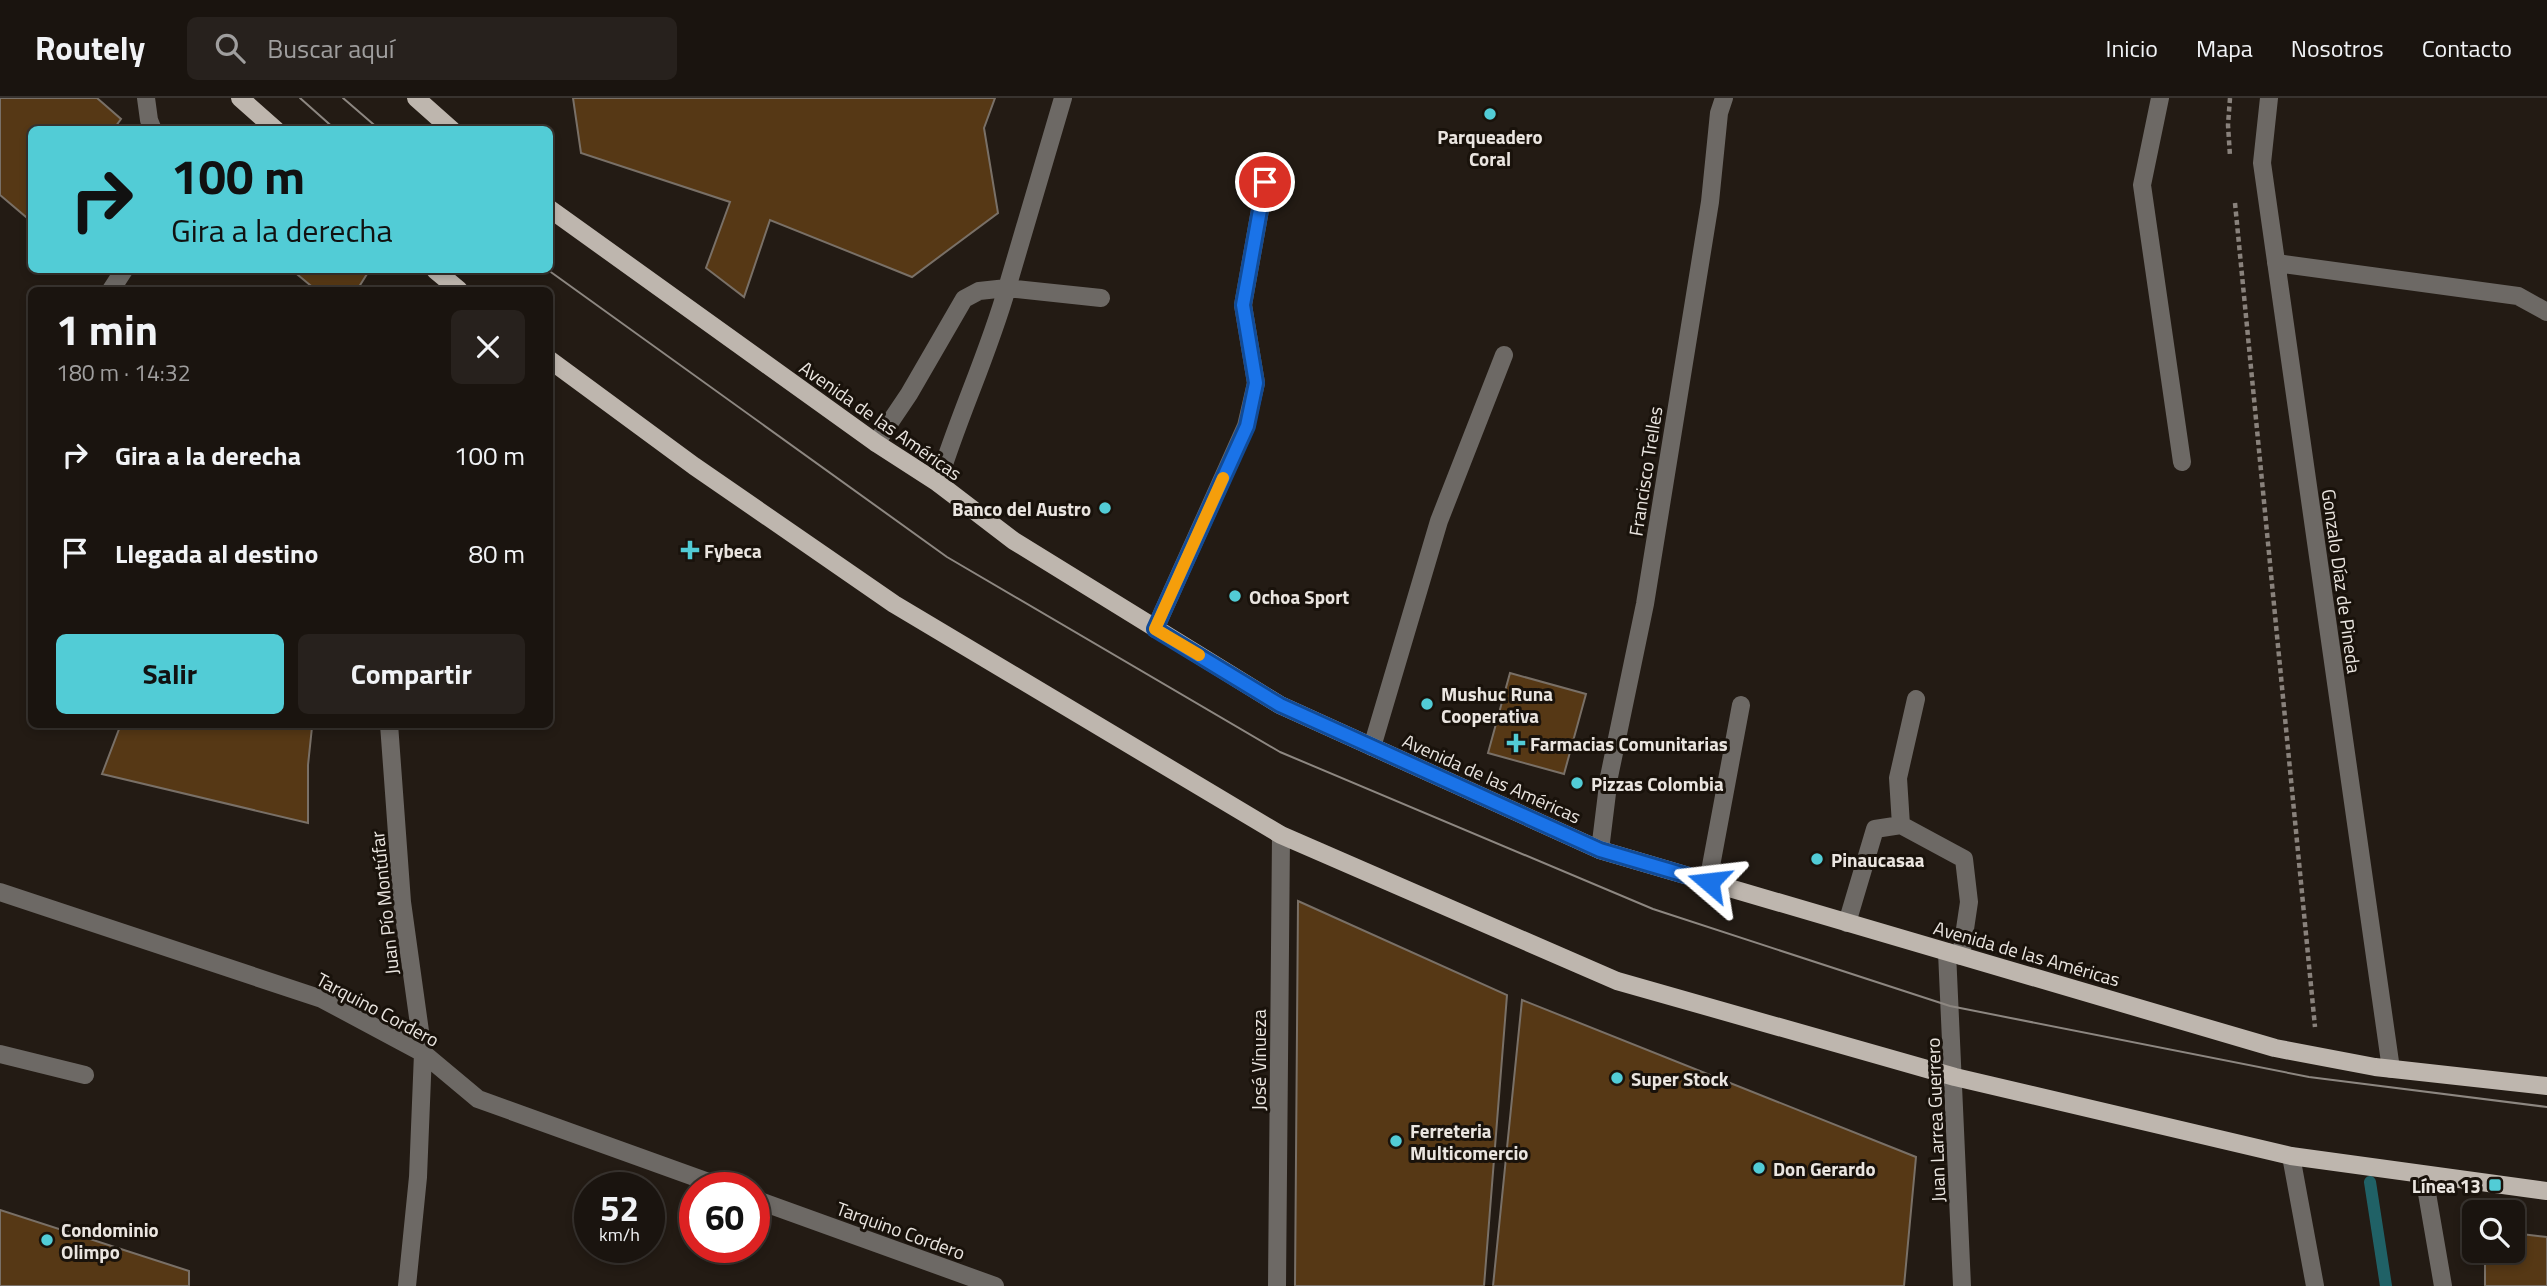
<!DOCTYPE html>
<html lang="es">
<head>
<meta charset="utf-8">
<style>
  :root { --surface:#1a140f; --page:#27211d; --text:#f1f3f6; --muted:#9f9e9e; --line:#38332f; --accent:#52ccd6 }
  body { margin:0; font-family:"Titillium Web",sans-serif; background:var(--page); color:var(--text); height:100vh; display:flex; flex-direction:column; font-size:26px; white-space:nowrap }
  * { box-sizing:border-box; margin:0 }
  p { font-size:23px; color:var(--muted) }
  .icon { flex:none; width:38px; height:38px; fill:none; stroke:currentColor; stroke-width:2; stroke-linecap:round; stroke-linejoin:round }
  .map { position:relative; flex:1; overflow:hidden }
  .drawer { position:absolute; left:28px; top:189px; width:525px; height:441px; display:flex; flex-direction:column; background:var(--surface); border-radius:10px; box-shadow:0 4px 10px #0003,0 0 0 2px var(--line) }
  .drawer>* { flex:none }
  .banner { position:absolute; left:28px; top:28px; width:525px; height:147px; border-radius:10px; box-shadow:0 4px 10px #0003,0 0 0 2px var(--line); background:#52ccd6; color:#111; overflow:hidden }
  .buttons { position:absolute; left:2462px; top:1102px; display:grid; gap:14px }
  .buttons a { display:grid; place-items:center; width:63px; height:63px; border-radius:10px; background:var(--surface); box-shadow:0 4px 10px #0003,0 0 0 2px var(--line); font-size:35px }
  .speed { position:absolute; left:574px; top:1074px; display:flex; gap:14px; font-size:35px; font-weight:700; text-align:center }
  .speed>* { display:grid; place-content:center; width:91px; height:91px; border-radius:50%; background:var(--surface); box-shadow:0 4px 10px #0003,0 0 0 2px var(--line); line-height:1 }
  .speed small { font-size:18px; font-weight:400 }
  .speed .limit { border:10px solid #d22; background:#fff; color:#111 }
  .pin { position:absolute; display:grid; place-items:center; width:60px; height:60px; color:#fff; margin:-30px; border:4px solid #fff; border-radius:50%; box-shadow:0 2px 7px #0007 }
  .me { position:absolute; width:77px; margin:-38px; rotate:287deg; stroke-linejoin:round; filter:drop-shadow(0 0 5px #0008) }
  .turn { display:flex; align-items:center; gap:24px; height:147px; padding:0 28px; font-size:32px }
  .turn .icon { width:91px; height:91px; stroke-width:2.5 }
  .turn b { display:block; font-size:49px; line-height:60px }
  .round { display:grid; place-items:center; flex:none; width:74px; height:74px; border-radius:10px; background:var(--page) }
  .head { display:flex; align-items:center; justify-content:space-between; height:119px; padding:0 28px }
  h1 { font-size:42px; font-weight:700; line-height:52px }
  .primary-button { display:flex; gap:14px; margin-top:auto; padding:14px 28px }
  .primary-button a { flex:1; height:80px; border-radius:10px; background:var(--accent); color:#111; font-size:28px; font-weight:700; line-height:80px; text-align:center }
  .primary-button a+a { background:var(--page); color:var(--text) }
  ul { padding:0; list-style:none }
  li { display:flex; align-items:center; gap:21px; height:98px; padding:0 28px }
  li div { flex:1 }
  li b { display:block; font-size:26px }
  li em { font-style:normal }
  header { display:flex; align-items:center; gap:42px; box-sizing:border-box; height:98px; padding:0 35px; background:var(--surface); border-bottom:2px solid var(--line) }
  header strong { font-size:33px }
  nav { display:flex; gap:38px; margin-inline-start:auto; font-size:24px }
  .search { width:490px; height:63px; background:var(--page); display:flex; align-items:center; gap:18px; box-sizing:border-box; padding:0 24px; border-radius:10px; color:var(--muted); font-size:26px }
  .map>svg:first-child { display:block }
</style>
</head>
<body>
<header>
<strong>Routely</strong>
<div class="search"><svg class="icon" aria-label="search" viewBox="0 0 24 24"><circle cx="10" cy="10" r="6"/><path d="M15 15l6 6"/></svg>Buscar aquí</div>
<nav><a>Inicio</a><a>Mapa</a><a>Nosotros</a><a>Contacto</a></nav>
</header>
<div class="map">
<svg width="2547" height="1188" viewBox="0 0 2547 1188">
  <rect width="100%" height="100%" fill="#231b14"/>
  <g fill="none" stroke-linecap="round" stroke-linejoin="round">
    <path stroke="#206166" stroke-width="12" d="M 2370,1084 L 2386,1188"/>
  </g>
  <path fill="#563815" stroke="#797067" stroke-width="2" d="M 0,0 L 97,0 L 121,21 L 113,32 L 32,32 L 32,124 L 0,97 Z
    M 573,0 L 995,0 L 984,30 L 998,115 L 912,179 L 770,122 L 744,199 L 706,170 L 730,104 L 581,55 Z
    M 292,172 L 362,172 L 367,176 L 357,192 L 316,192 Z
    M 1510,575 L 1586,596 L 1564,676 L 1488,655 Z
    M 121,626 L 299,626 L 312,629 L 308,667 L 308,725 L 102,676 Z
    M 1298,803 L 1507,897 L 1484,1188 L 1295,1188 Z
    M 1522,902 L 1916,1059 L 1904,1188 L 1493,1188 Z
    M 0,1112 L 189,1173 L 189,1188 L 0,1188 Z
    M 2513,1135 L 2547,1139 L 2547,1188 L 2485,1188 L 2485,1153 L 2513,1153 Z"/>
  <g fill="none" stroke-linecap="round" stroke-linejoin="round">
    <path stroke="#89827c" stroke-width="4.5" stroke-dasharray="5 3.5" stroke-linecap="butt" d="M 2230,0 L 2228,27 L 2230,58
      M 2235,105 L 2315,929"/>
    <path stroke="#6d6965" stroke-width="18" d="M 146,0 L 149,22 L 153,32
      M 2160,0 L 2142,87 L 2182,364
      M 2269,0 L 2262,65 L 2391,971
      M 2276,165 L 2518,198 L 2547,214
      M 111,192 L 124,172
      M 876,345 L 909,296 L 964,201 L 979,193 L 1007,190 L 1063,0
      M 938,385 C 958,319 988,257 1007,190 L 1101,200
      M 1155,531 L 1246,328 L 1256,285 L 1243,207 L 1265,84
      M 1916,601 L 1898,680 L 1901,727 L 1964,761 L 1969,804 L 1961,858
      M 389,626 L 402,804 L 423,955 L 418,1079 L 407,1188
      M 1372,649 L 1439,423 L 1504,257
      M 1600,752 L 1609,679 L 1645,506 L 1710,104 L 1719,15 L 1724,0
      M 1708,784 L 1741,607
      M 0,794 L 322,901 L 423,955 L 478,1001 L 725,1090
      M 1847,825 L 1875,731 L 1901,727
      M 1947,854 L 1962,1188
      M 0,956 L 85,977
      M 2291,1058 L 2315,1188
      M 2424,1078 L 2443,1188
      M 754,1101 L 995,1188
      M 1277,1188 L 1281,737"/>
    <path stroke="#beb6ae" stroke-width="18" d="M 240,0 L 276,32
      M 416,0 L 452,32
      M 550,111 L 876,345 L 938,385 L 1014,443 L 1280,607 L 1600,752 L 2275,950 L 2375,969 L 2547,988
      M 435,172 L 459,192
      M 550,262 L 694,368 L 894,506 L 1281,737 L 1617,883 L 1955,979 L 2291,1058 L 2547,1093"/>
    <path stroke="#8d8781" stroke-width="2" d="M 300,0 L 336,32
      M 343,0 L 380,32
      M 498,172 L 502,175
      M 548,172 L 947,459 L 1280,654 L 1653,811 L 1950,908 L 2309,979 L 2547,1009"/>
  </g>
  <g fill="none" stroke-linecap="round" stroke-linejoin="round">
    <g stroke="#114b97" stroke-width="18">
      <path id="route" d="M 1265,84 L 1243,207 L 1256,285 L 1247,328 L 1155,531 L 1280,607 L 1600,752 L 1709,784"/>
    </g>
    <use href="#route" stroke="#1a73e8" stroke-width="12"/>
    <path stroke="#f59e0b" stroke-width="12" d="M 1199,557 L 1155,531 L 1223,380"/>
  </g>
  <g fill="#52ccd6" stroke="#19120b" stroke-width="2.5">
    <circle cx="1490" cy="16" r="7"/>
    <circle cx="1105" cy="410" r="7"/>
    <path d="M686.5 441.5h7v7h7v7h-7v7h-7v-7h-7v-7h7z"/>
    <circle cx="1235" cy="498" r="7"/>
    <circle cx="1427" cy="606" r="7"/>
    <path d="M1512.5 634.5h7v7h7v7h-7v7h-7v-7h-7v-7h7z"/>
    <circle cx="1577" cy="685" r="7"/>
    <circle cx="1817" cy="761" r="7"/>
    <circle cx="1617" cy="980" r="7"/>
    <circle cx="1396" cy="1043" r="7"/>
    <circle cx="1759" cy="1070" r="7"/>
    <rect x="2488" y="1080" width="14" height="14" rx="3.5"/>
    <circle cx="47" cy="1142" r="7"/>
  </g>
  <g text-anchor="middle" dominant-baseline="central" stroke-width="6" stroke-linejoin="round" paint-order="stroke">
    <g font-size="19" font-weight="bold" fill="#eae5e0" stroke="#19120b" text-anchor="start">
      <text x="1490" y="38" text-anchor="middle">Parqueadero<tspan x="1490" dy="22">Coral</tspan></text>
      <text x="1091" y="410" text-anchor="end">Banco del Austro</text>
      <text x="704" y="452">Fybeca</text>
      <text x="1249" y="498">Ochoa Sport</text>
      <text x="1441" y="595">Mushuc Runa<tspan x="1441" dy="22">Cooperativa</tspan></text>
      <text x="1530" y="645">Farmacias Comunitarias</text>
      <text x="1591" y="685">Pizzas Colombia</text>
      <text x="1831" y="761">Pinaucasaa</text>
      <text x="1631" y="980">Super Stock</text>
      <text x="1410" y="1032">Ferreteria<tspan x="1410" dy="22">Multicomercio</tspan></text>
      <text x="1773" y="1070">Don Gerardo</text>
      <text x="2481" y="1087" text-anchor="end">Línea 13</text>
      <text x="61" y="1131">Condominio<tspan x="61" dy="22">Olimpo</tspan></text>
    </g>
    <g font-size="19" fill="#eae5e0" stroke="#19120b">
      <text transform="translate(881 322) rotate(35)">Avenida de las Américas</text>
      <text transform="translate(1645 373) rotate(-81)">Francisco Trelles</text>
      <text transform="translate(2342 483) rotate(82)">Gonzalo Díaz de Pineda</text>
      <text transform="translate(1492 680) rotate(24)">Avenida de las Américas</text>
      <text transform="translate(384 805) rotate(-96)">Juan Pío Montúfar</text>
      <text transform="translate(2027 855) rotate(16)">Avenida de las Américas</text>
      <text transform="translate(378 911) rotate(28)">Tarquino Cordero</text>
      <text transform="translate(1258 962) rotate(-90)">José Vinueza</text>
      <text transform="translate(1935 1022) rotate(-92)">Juan Larrea Guerrero</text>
      <text transform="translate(901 1132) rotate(20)">Tarquino Cordero</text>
    </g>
  </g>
</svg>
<div class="buttons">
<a><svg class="icon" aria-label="search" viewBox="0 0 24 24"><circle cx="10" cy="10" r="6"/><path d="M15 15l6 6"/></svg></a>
</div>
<div class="speed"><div>52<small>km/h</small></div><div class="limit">60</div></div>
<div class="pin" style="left:1265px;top:84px;background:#d93025"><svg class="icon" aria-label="arrive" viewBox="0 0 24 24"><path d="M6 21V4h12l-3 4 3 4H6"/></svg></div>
<svg class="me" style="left:1709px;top:784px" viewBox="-20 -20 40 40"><path d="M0-17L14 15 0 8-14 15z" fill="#1a73e8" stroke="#fff" stroke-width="4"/></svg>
<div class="banner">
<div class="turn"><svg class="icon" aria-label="right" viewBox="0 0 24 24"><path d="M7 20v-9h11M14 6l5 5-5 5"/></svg><div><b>100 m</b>Gira a la derecha</div></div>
</div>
<section class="drawer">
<div class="head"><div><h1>1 min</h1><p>180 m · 14:32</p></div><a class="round"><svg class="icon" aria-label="close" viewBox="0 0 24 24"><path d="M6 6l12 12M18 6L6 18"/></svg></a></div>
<ul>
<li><svg class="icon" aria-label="right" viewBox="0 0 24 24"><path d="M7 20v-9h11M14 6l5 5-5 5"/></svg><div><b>Gira a la derecha</b></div><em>100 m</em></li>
<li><svg class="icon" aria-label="arrive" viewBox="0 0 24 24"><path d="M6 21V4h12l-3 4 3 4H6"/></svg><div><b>Llegada al destino</b></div><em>80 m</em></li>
</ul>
<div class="primary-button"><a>Salir</a><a>Compartir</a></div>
</section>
</div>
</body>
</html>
